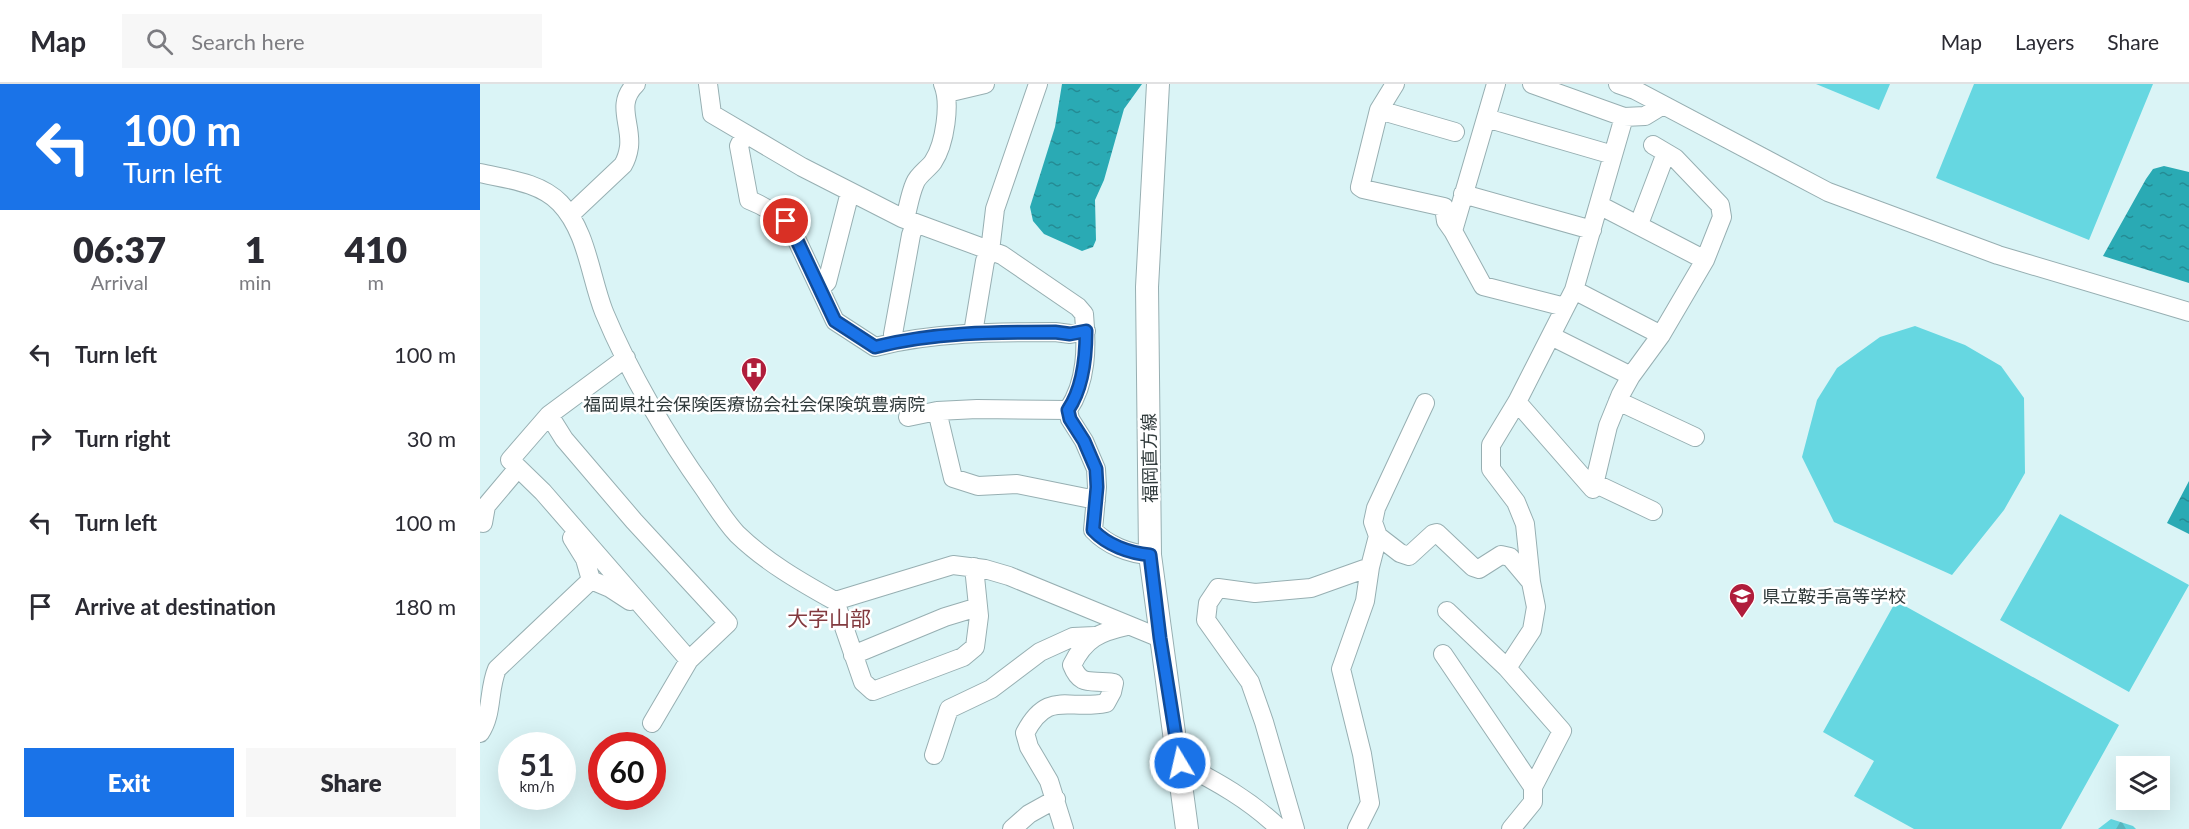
<!DOCTYPE html>
<html lang="en">
<head>
<meta charset="utf-8">
<style>
  :root { --surface:#fff; --page:#f7f7f7; --text:#2b2b33; --muted:#7c7c81; --line:#e1e1e2; --accent:#1a73e8 }
  body { margin:0; font-family:Lato,"Noto Sans JP",sans-serif; background:var(--page); color:var(--text); height:100vh; display:flex; flex-direction:column; font-size:22px; white-space:nowrap }
  * { box-sizing:border-box; margin:0 }
  p { font-size:20px; color:var(--muted) }
  .icon { flex:none; width:33px; height:33px; fill:none; stroke:currentColor; stroke-width:2; stroke-linecap:round; stroke-linejoin:round }
  .map { position:relative; flex:1; overflow:hidden }
  .sheet { display:flex; flex-direction:column; background:var(--surface); width:480px }
  .sheet>* { flex:none }
  .banner { background:#1a73e8; color:#fff; overflow:hidden }
  .buttons { position:absolute; left:1636px; top:672px; display:grid; gap:12px }
  .buttons a { display:grid; place-items:center; width:54px; height:54px; border-radius:0px; background:var(--surface); box-shadow:0 6px 24px #0002; font-size:30px }
  .speed { position:absolute; left:18px; top:648px; display:flex; gap:12px; font-size:30px; font-weight:700; text-align:center }
  .speed>* { display:grid; place-content:center; width:78px; height:78px; border-radius:50%; background:var(--surface); box-shadow:0 6px 24px #0002; line-height:1 }
  .speed small { font-size:15px; font-weight:400 }
  .speed .limit { border:9px solid #d22; background:#fff; color:#111 }
  .pin { position:absolute; display:grid; place-items:center; width:51px; height:51px; color:#fff; margin:-26px; border:3px solid #fff; border-radius:50%; box-shadow:0 2px 6px #0007 }
  .me { position:absolute; width:66px; margin:-33px; rotate:351deg; stroke-linejoin:round; filter:drop-shadow(0 0 4px #0008) }
  .turn { display:flex; align-items:center; gap:21px; height:126px; padding:0 24px; font-size:27px }
  .turn .icon { width:78px; height:78px; stroke-width:2.5 }
  .turn b { display:block; font-size:42px; line-height:51px }
  .eta { display:flex; justify-content:space-evenly; align-items:center; height:102px; text-align:center }
  .eta b { font-size:36px; font-weight:800; line-height:42px }
  .primary-button { display:flex; gap:12px; margin-top:auto; padding:12px 24px }
  .primary-button a { flex:1; height:69px; border-radius:0px; background:var(--accent); color:#fff; font-size:24px; font-weight:800; line-height:69px; text-align:center }
  .primary-button a+a { background:var(--page); color:var(--text) }
  ul { padding:0; list-style:none }
  li { display:flex; align-items:center; gap:18px; height:84px; padding:0 24px }
  li div { flex:1 }
  li b { display:block; font-size:22px }
  li em { font-style:normal }
  header { display:flex; align-items:center; gap:36px; box-sizing:border-box; height:84px; padding:0 30px; background:var(--surface); border-bottom:2px solid var(--line) }
  header strong { font-size:28px }
  nav { display:flex; gap:33px; margin-inline-start:auto; font-size:21px }
  .search { width:420px; height:54px; background:var(--page); display:flex; align-items:center; gap:15px; box-sizing:border-box; padding:0 21px; border-radius:0px; color:var(--muted); font-size:22px }
  main { display:flex; flex:1; min-height:0 }
  .map>svg:first-child { display:block }
</style>
</head>
<body>
<header>
<strong>Map</strong>
<div class="search"><svg class="icon" aria-label="search" viewBox="0 0 24 24"><circle cx="10" cy="10" r="6"/><path d="M15 15l6 6"/></svg>Search here</div>
<nav><a>Map</a><a>Layers</a><a>Share</a></nav>
</header>
<main>
<section class="sheet">
<div class="banner">
<div class="turn"><svg class="icon" aria-label="left" viewBox="0 0 24 24"><path d="M17 20v-9H6M10 6l-5 5 5 5"/></svg><div><b>100 m</b>Turn left</div></div>
</div>
<div class="eta">
<div><b>06:37</b><p>Arrival</p></div>
<div><b>1</b><p>min</p></div>
<div><b>410</b><p>m</p></div>
</div>
<ul>
<li><svg class="icon" aria-label="left" viewBox="0 0 24 24"><path d="M17 20v-9H6M10 6l-5 5 5 5"/></svg><div><b>Turn left</b></div><em>100 m</em></li>
<li><svg class="icon" aria-label="right" viewBox="0 0 24 24"><path d="M7 20v-9h11M14 6l5 5-5 5"/></svg><div><b>Turn right</b></div><em>30 m</em></li>
<li><svg class="icon" aria-label="left" viewBox="0 0 24 24"><path d="M17 20v-9H6M10 6l-5 5 5 5"/></svg><div><b>Turn left</b></div><em>100 m</em></li>
<li><svg class="icon" aria-label="arrive" viewBox="0 0 24 24"><path d="M6 21V4h12l-3 4 3 4H6"/></svg><div><b>Arrive at destination</b></div><em>180 m</em></li>
</ul>
<div class="primary-button"><a>Exit</a><a>Share</a></div>
</section>
<div class="map">
<svg width="1709" height="745" viewBox="0 0 1709 745">
  <defs>
    <pattern id="forest-firs" width="22" height="20" patternUnits="userSpaceOnUse" patternTransform="scale(1.5)"><rect width="22" height="20" fill="#66d7e1"/><path d="M5 1l3.5 6h-7zM16 11l3.5 6h-7z" fill="#59b9c2"/></pattern>
    <pattern id="water-ripples" width="26" height="14" patternUnits="userSpaceOnUse" patternTransform="scale(1.5)"><rect width="26" height="14" fill="#2aaab4"/><path d="M2 4q2-2 4 0t4 0M15 11q2-2 4 0t4 0" fill="none" stroke="#248b94"/></pattern>
  </defs>
  <rect width="100%" height="100%" fill="#daf4f6"/>
  <path fill="#66d7e1" d="M 1336,0 L 1410,0 L 1399,26 Z
    M 1494,0 L 1673,0 L 1609,156 L 1456,94 Z
    M 1435,242 L 1485,261 L 1521,282 L 1544,314 L 1545,389 L 1524,426 L 1472,491 L 1354,438 L 1322,373 L 1337,316 L 1357,284 L 1400,253 Z
    M 1580,430 L 1709,501 L 1649,608 L 1520,536 Z
    M 1416,517 L 1639,641 L 1581,745 L 1434,745 L 1374,712 L 1394,677 L 1343,648 Z"/>
  <path fill="url(#forest-firs)" d="M 1631,735 L 1653,742 L 1656,745 L 1618,745 Z"/>
  <path fill="url(#water-ripples)" d="M 582,0 L 662,0 L 644,25 L 624,96 L 615,116 L 616,156 L 613,163 L 602,167 L 564,150 L 553,137 L 550,123 L 575,43 Z
    M 1684,82 L 1709,88 L 1709,199 L 1623,172 L 1666,95 L 1673,85 Z
    M 1709,397 L 1709,450 L 1687,439 Z"/>
  <g fill="none" stroke-linecap="round" stroke-linejoin="round">
    <g stroke="#97afb2" stroke-width="20">
      <path id="minor" d="M 228,0 L 232,30 L 322,83 L 422,134 L 522,171 L 598,223 L 604,230 C 607,262 607,298 588,326 L 590,335 L 604,357 L 616,385 L 617,403 L 613,446 C 627,461 649,470 670,471
        M 915,0 L 899,26 L 880,103 L 883,105 L 964,123 L 966,137 L 973,147
        M 1016,0 L 973,147 L 1003,202 L 1085,223
        M 1052,0 L 1144,33 L 1165,32 L 1183,21
        M 1138,0 L 1155,6 L 1348,108 L 1518,171 L 1709,228
        M 467,9 L 505,0
        M 899,26 L 975,48
        M 1006,34 L 1133,71
        M 265,50 L 259,62 L 269,116 C 287,123 301,132 313,148 L 355,237 L 395,263 C 454,248 515,248 575,248 L 590,250 L 606,247
        M 0,89 C 26,95 60,98 80,119 C 107,147 110,192 124,228 C 149,288 187,353 225,406 C 235,421 245,437 257,450 C 286,478 319,497 355,517 L 473,481 L 505,485 L 529,492 L 680,554
        M 983,110 L 1112,146
        M 1119,121 L 1225,176
        M 90,131 L 143,81 C 146,76 148,70 149,63 C 152,40 135,20 156,0
        M 425,135 C 428,124 430,110 435,99 C 438,91 448,85 453,78 C 465,60 471,19 463,0
        M 1159,140 L 1186,69
        M 340,205 L 347,198 L 370,108
        M 1094,206 L 1181,251
        M 493,249 L 505,177 L 510,167 L 515,125 L 558,0
        M 1071,252 L 1151,292
        M 414,258 L 413,250 L 431,151 L 435,140
        M 1138,317 L 1215,353
        M 1037,318 L 1113,405 L 1128,342 L 1141,310 L 1151,292 L 1181,251 L 1225,176 L 1242,133 L 1240,121 L 1195,74 L 1173,61
        M 588,326 L 497,325 L 457,327 L 473,394 L 498,402 L 537,400 L 616,416
        M 69,331 L 84,355 L 154,437 L 248,539 L 209,576 L 63,408 L 30,376 L 69,331 L 146,274
        M 428,333 L 457,327
        M 1114,399 L 1173,427
        M 3,439 L 6,422 L 38,384
        M 898,452 L 920,469 L 929,472 L 953,450 L 957,449 L 993,483 L 999,485 L 1021,471 L 1030,473 L 1051,498
        M 92,454 L 105,475 L 111,496
        M 355,517 L 383,598 L 393,607 L 483,573 L 495,563 L 499,532 L 494,483
        M 967,527 L 1027,584
        M 963,570 L 1053,703
        M 373,571 L 465,533 L 498,523
        M 172,639 L 209,576
        M 0,649 C 13,630 8,606 17,585 L 111,496 L 130,504 L 150,517
        M 454,671 L 469,625 L 511,605 L 560,568 L 593,553 L 615,552
        M 700,679 C 736,697 770,716 800,745
        M 532,745 L 549,730 L 576,715
        M 584,745 L 569,697 L 549,663 L 545,649 C 568,605 588,627 626,619 L 632,608 L 634,599 C 611,595 601,604 592,581 C 605,554 620,548 647,542
        M 815,745 L 784,638 L 770,598 L 726,536 L 728,519 L 738,504 L 775,509 L 831,504 L 890,483
        M 877,745 L 890,719 L 882,670 L 861,585 L 885,517 L 890,483 L 898,452 L 893,438 L 896,424 L 945,319
        M 1031,745 L 1053,718 L 1053,703 L 1082,647 L 1027,584 L 1052,546 L 1056,523 L 1051,498 L 1045,440 L 1036,418 L 1011,385 L 1011,361 L 1037,318 L 1094,206 L 1144,33"/>
    </g>
    <g stroke="#97afb2" stroke-width="24">
      <path id="major" d="M 678,0 L 667,203 L 670,471 L 707,745"/>
    </g>
    <use href="#minor" stroke="#fff" stroke-width="18"/>
    <use href="#major" stroke="#fff" stroke-width="22"/>
  </g>
  <g fill="none" stroke-linecap="round" stroke-linejoin="round">
    <g stroke="#114b97" stroke-width="15">
      <path id="route" d="M 306,137 L 313,148 L 355,237 L 395,263 C 454,248 515,248 575,248 L 590,250 L 606,247 C 606,274 603,304 588,326 L 590,335 L 604,357 L 616,385 L 617,403 L 613,446 C 627,461 649,469 670,471 L 680,554 L 700,679"/>
    </g>
    <use href="#route" stroke="#1a73e8" stroke-width="10"/>
  </g>
  <defs>
    <g id="hospital-pin" transform="scale(1.35)"><path d="M0 17L-7.5 6A9.5 9.5 0 1 1 7.5 6Z" fill="#b01d3b" stroke="#fff"/><path d="M-5-5h3v3.5h4V-5h3V5h-3V1.5h-4V5h-3Z" fill="#fff"/></g>
    <g id="school-pin" transform="scale(1.35)"><path d="M0 17L-7.5 6A9.5 9.5 0 1 1 7.5 6Z" fill="#b01d3b" stroke="#fff"/><path d="M0-5L7-2L0 1L-7-2ZM-4 1L0 2.5L4 1V4Q0 6-4 4Z" fill="#fff"/></g>
  </defs>
  <g fill-rule="evenodd">
    <use href="#hospital-pin" x="274" y="286"/>
    <use href="#school-pin" x="1262" y="512"/>
  </g>
  <g text-anchor="middle" dominant-baseline="central" stroke-width="5" stroke-linejoin="round" paint-order="stroke">
    <g font-size="18" fill="#303a3b" stroke="#fff">
      <text x="274" y="320">福岡県社会保険医療協会社会保険筑豊病院</text>
      <text x="1282" y="512" text-anchor="start">県立鞍手高等学校</text>
    </g>
    <g font-size="18" fill="#303a3b" stroke="#fff">
      <text transform="translate(669 374) rotate(-91)">福岡直方線</text>
    </g>
    <g font-size="21" fill="#823a3f" stroke="#fff">
      <text x="349" y="533">大字山部</text>
    </g>
  </g>
</svg>
<div class="buttons">
<a><svg class="icon" aria-label="layers" viewBox="0 0 24 24"><path d="M12 4l9 5-9 5-9-5zM3 14l9 5 9-5"/></svg></a>
</div>
<div class="speed"><div>51<small>km/h</small></div><div class="limit">60</div></div>
<div class="pin" style="left:306px;top:137px;background:#d93025"><svg class="icon" aria-label="arrive" viewBox="0 0 24 24"><path d="M6 21V4h12l-3 4 3 4H6"/></svg></div>
<svg class="me" style="left:700px;top:679px" viewBox="-20 -20 40 40"><circle r="17" fill="#1a73e8" stroke="#fff" stroke-width="3"/><path d="M0-11L8 9 0 5-8 9z" fill="#fff"/></svg>
</div>
</main>
</body>
</html>
